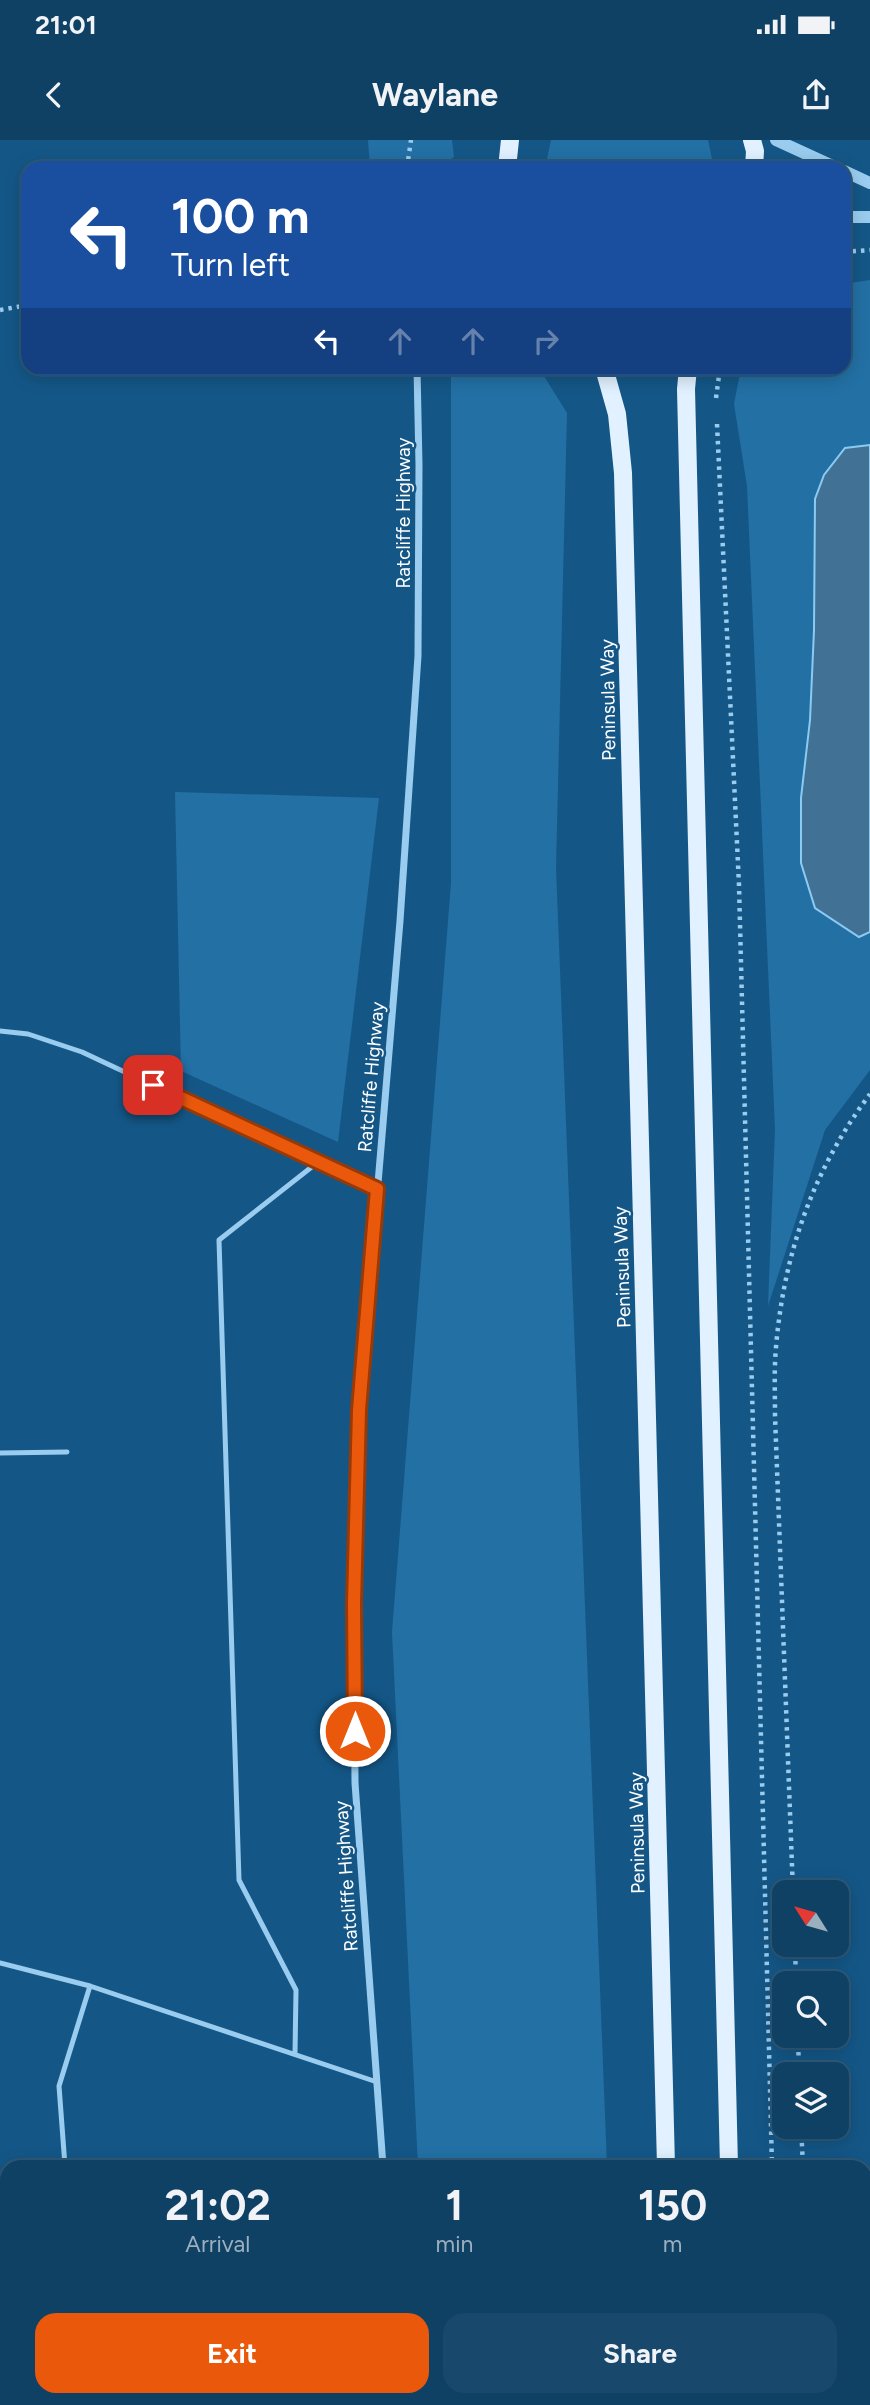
<!DOCTYPE html>
<html lang="en">
<head>
<meta charset="utf-8">
<style>
  :root { --surface:#0f4165; --page:#18486b; --text:#f1f3f6; --muted:#9bafbf; --line:#2f5a79; --accent:#ea580c }
  body { margin:0; font-family:Figtree,sans-serif; background:var(--page); color:var(--text); height:100vh; display:flex; flex-direction:column; font-size:26px; white-space:nowrap }
  * { box-sizing:border-box; margin:0 }
  p { font-size:23px; color:var(--muted) }
  .icon { flex:none; width:38px; height:38px; fill:none; stroke:currentColor; stroke-width:2; stroke-linecap:round; stroke-linejoin:round }
  .map { position:relative; flex:1; overflow:hidden }
  .panel { position:absolute; left:0px; top:2020px; width:872px; height:247px; display:flex; flex-direction:column; background:var(--surface); border-radius:21px 21px 0 0; box-shadow:0 4px 18px #0003,0 0 0 2px var(--line) }
  .panel>* { flex:none }
  .hud { position:absolute; left:21px; top:21px; width:830px; height:214px; border-radius:21px; box-shadow:0 4px 18px #0003,0 0 0 2px var(--line); background:#1a4fa0; color:#fff; overflow:hidden }
  .needle { width:46px; rotate:307deg }
  .buttons { position:absolute; left:772px; top:1740px; display:grid; gap:14px }
  .buttons a { display:grid; place-items:center; width:77px; height:77px; border-radius:14px; background:var(--surface); box-shadow:0 4px 18px #0003,0 0 0 2px var(--line); font-size:35px }
  .pin { position:absolute; display:grid; place-items:center; width:60px; height:60px; color:#fff; margin:-30px; border-radius:14px; box-shadow:0 4px 10px #0006 }
  .me { position:absolute; width:77px; margin:-38px; rotate:0deg; stroke-linejoin:round; filter:drop-shadow(0 0 5px #0008) }
  .turn { display:flex; align-items:center; gap:24px; height:147px; padding:0 35px; font-size:32px }
  .turn .icon { width:91px; height:91px; stroke-width:2.5 }
  .turn b { display:block; font-size:49px; line-height:60px }
  .lanes { display:flex; align-items:center; height:66px; padding:0 35px; background:#0003; justify-content:center; gap:35px; direction:ltr }
  .lanes .off { opacity:.35 }
  .eta { display:flex; justify-content:space-evenly; align-items:center; height:119px; text-align:center }
  .eta b { font-size:42px; font-weight:700; line-height:49px }
  .button { display:flex; gap:14px; margin-top:auto; padding:14px 35px }
  .button a { flex:1; height:80px; border-radius:21px; background:var(--accent); color:#fff; font-size:28px; font-weight:700; line-height:80px; text-align:center }
  .button a+a { background:var(--page); color:var(--text) }
  .status { display:flex; justify-content:space-between; align-items:center; height:49px; padding:0 35px; background:var(--surface); direction:ltr }
  .status svg { height:19px; fill:currentColor }
  header { display:flex; justify-content:space-between; align-items:center; height:91px; padding:0 35px; background:var(--surface); font-size:32px; font-weight:700 }
  .map>svg:first-child { display:block }
</style>
</head>
<body>
<div class="status"><b>21:01</b><svg viewBox="0 0 49 12"><path d="M0 12V9h3v3zM5 12V6h3v6zM10 12V3h3v9zM15 12V0h3v12zM26 1h20v11H26zM47 4h2v5h-2z"/></svg></div>
<header><svg class="icon" aria-label="back" viewBox="0 0 24 24"><path d="M15 5l-7 7 7 7"/></svg>Waylane<svg class="icon" aria-label="share" viewBox="0 0 24 24"><path d="M12 15V3M7 8l5-5 5 5M5 13v7h14v-7"/></svg></header>
<div class="map">
<svg width="870" height="2265" viewBox="0 0 870 2265">
  <rect width="100%" height="100%" fill="#145787"/>
  <path fill="#2370a5" d="M 368,0 L 452,0 L 454,17 L 437,28 L 370,28 Z
    M 551,0 L 708,0 L 714,28 L 545,28 Z
    M 870,140 L 870,930 L 825,990 L 768,1166 L 775,989 L 747,346 L 734,264 L 741,228 L 844,228 L 844,144 Z
    M 451,228 L 539,228 L 567,273 L 556,728 L 607,2026 L 418,2026 L 392,1492 L 451,743 Z
    M 175,652 L 379,658 L 338,1002 L 181,931 Z
    M 429,2259 L 601,2259 L 601,2265 L 430,2265 Z"/>
  <path fill="#417295" stroke="#8bcaf2" stroke-width="2" d="M 870,305 L 870,792 L 859,797 L 815,768 L 801,723 L 801,658 L 810,580 L 814,490 L 815,359 L 824,335 L 845,308 Z"/>
  <g fill="none" stroke-linecap="round" stroke-linejoin="round">
    <path stroke="#99ccef" stroke-width="4.5" stroke-dasharray="3.5 5" stroke-linecap="butt" d="M 407,28 L 411,0
      M 844,112 L 870,110
      M 0,170 L 28,165
      M 716,258 L 720,228
      M 717,284 L 739,745 L 772,2026
      M 793,1752 L 775,1276 C 775,1253 774,1230 776,1207 C 784,1113 813,1030 870,954
      M 795,1804 L 796,1843
      M 798,1895 L 799,1934
      M 801,1986 L 803,2026
      M 864,2221 L 870,2227
      M 778,2259 L 778,2265"/>
    <path stroke="#99ccef" stroke-width="5" d="M 0,891 L 28,894 L 82,912 L 377,1050
      M 0,1313 L 67,1312
      M 0,1823 L 90,1846 L 377,1942
      M 295,1914 L 296,1850 L 239,1740 L 219,1100 L 318,1022
      M 65,2026 L 59,1946 L 90,1846
      M 0,2157 L 7,2254
      M 7,2259 L 8,2265"/>
    <path stroke="#99ccef" stroke-width="7" d="M 383,2026 L 355,1643 L 354,1463 L 359,1270 L 400,781 L 418,516 L 419,325 L 417,228
      M 397,2259 L 398,2265"/>
    <path stroke="#99ccef" stroke-width="12" d="M 776,0 L 837,28
      M 844,31 L 870,43
      M 844,77 L 870,77"/>
    <path stroke="#e1f1ff" stroke-width="18" d="M 752,0 L 755,11 L 754,28
      M 507,28 L 510,0
      M 604,228 L 617,274 L 623,333 L 666,2026
      M 688,228 L 686,249 L 729,2026
      M 733,2259 L 733,2265
      M 668,2265 L 668,2259"/>
  </g>
  <g fill="none" stroke-linecap="round" stroke-linejoin="round">
    <g stroke="#983908" stroke-width="18">
      <path id="route" d="M 153,945 L 377,1049 L 359,1270 L 354,1463 L 355,1591"/>
    </g>
    <use href="#route" stroke="#ea580c" stroke-width="12"/>
  </g>
  <g text-anchor="middle" dominant-baseline="central" stroke-width="5" stroke-linejoin="round" paint-order="stroke">
    <g font-size="19" fill="#fff" stroke="#145787">
      <text transform="translate(403 373) rotate(-90)">Ratcliffe Highway</text>
      <text transform="translate(608 560) rotate(-91)">Peninsula Way</text>
      <text transform="translate(371 937) rotate(-85)">Ratcliffe Highway</text>
      <text transform="translate(622 1127) rotate(-92)">Peninsula Way</text>
      <text transform="translate(637 1693) rotate(-91)">Peninsula Way</text>
      <text transform="translate(346 1736) rotate(-94)">Ratcliffe Highway</text>
    </g>
  </g>
</svg>
<div class="buttons">
<a><svg class="needle" viewBox="-14 -14 28 28"><path d="M0-13l5 13h-10z" fill="#e53935"/><path d="M0 13l5-13h-10z" fill="#9bafbf"/></svg></a>
<a><svg class="icon" aria-label="search" viewBox="0 0 24 24"><circle cx="10" cy="10" r="6"/><path d="M15 15l6 6"/></svg></a>
<a><svg class="icon" aria-label="layers" viewBox="0 0 24 24"><path d="M12 4l9 5-9 5-9-5zM3 14l9 5 9-5"/></svg></a>
</div>
<div class="pin" style="left:153px;top:945px;background:#d93025"><svg class="icon" aria-label="arrive" viewBox="0 0 24 24"><path d="M6 21V4h12l-3 4 3 4H6"/></svg></div>
<svg class="me" style="left:355px;top:1591px" viewBox="-20 -20 40 40"><circle r="17" fill="#ea580c" stroke="#fff" stroke-width="3"/><path d="M0-11L8 9 0 5-8 9z" fill="#fff"/></svg>
<div class="hud">
<div class="turn"><svg class="icon" aria-label="left" viewBox="0 0 24 24"><path d="M17 20v-9H6M10 6l-5 5 5 5"/></svg><div><b>100 m</b>Turn left</div></div>
<div class="lanes"><svg class="icon" aria-label="left" viewBox="0 0 24 24"><path d="M17 20v-9H6M10 6l-5 5 5 5"/></svg><svg class="icon off" aria-label="ahead" viewBox="0 0 24 24"><path d="M12 20V5M6 11l6-6 6 6"/></svg><svg class="icon off" aria-label="ahead" viewBox="0 0 24 24"><path d="M12 20V5M6 11l6-6 6 6"/></svg><svg class="icon off" aria-label="right" viewBox="0 0 24 24"><path d="M7 20v-9h11M14 6l5 5-5 5"/></svg></div>
</div>
<section class="panel">
<div class="eta">
<div><b>21:02</b><p>Arrival</p></div>
<div><b>1</b><p>min</p></div>
<div><b>150</b><p>m</p></div>
</div>
<div class="button"><a>Exit</a><a>Share</a></div>
</section>
</div>
</body>
</html>
